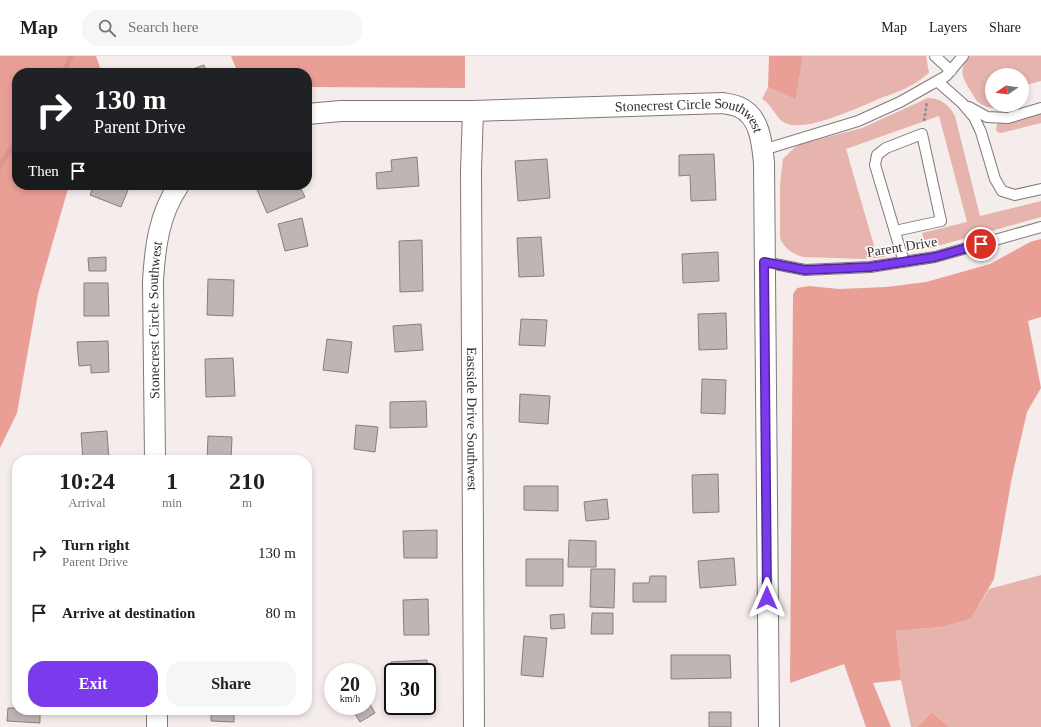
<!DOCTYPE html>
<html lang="en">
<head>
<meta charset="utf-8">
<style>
  :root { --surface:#fff; --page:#f6f6f6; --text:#202124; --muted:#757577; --line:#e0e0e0; --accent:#7c3aed }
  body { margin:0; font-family:"Times New Roman",serif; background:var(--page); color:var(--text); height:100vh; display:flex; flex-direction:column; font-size:15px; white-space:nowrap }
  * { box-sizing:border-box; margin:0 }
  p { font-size:13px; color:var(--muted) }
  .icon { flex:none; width:22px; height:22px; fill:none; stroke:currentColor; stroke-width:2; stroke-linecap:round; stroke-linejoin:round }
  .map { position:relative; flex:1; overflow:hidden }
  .panel { position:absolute; left:12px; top:399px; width:300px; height:260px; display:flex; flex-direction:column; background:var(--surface); border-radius:16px; box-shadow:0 2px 6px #0003 }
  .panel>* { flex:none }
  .hud { position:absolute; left:12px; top:12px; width:300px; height:122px; border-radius:16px; box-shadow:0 2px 6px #0003; background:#202124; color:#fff; overflow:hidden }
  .needle { width:26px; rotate:257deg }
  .fabs { position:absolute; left:985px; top:12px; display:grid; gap:8px }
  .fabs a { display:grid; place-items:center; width:44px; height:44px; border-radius:50%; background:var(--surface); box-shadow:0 2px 6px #0003; font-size:20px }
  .speed { position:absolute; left:324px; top:607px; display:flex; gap:8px; font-size:20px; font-weight:700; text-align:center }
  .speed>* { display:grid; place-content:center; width:52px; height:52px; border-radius:50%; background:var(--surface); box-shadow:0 2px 6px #0003; line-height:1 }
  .speed small { font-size:10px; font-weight:400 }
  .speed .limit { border:2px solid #111; border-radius:6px; background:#fff; color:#111 }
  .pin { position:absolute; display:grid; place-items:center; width:34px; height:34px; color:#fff; margin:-17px; border:2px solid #fff; border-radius:50%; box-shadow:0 1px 4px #0007 }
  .me { position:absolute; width:44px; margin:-22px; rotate:0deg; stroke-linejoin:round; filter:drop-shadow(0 0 3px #0008) }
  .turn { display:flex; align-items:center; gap:14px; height:84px; padding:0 16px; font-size:18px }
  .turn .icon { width:52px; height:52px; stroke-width:2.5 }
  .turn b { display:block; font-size:28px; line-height:34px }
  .then { display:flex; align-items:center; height:38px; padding:0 16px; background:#0003; gap:8px; font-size:15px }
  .eta { display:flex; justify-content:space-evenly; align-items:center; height:68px; text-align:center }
  .eta b { font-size:24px; font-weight:800; line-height:28px }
  .primary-button { display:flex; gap:8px; margin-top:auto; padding:8px 16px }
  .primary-button a { flex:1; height:46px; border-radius:16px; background:var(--accent); color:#fff; font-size:16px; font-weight:800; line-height:46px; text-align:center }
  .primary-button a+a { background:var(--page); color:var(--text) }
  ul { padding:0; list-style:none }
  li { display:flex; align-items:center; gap:12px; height:60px; padding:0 16px }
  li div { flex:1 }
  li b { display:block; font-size:15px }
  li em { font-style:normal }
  header { display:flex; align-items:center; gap:24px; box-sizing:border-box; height:56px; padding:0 20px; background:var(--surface); border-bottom:1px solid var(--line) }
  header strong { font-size:19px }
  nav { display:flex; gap:22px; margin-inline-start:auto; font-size:14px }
  .search { width:280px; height:36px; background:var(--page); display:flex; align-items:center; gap:10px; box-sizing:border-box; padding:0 14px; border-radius:16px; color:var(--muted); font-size:15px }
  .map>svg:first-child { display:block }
</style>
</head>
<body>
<header>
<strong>Map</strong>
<div class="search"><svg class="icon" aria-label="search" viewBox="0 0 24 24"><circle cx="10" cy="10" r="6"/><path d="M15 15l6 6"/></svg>Search here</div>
<nav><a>Map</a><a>Layers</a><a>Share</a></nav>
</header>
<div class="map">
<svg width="1041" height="671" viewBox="0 0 1041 671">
  <rect width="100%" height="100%" fill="#f5edec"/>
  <path fill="#e6b3ad" d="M 803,0 L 926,0 L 929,17 C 923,21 918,26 912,29 C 902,35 891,38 881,42 C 860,51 809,75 788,68 C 776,65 774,50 762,43 L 768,31 L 796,44 Z
    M 970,0 L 1041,0 L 1041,25 L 1022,30 L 1022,19 L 992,19 L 992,49 L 995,49 L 994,52 C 991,52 987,51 985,50 C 978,48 975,43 972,37 C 963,23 957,14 970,0 Z
    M 928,42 C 941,42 949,49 955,60 L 980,160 L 1041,145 L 1041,161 L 930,192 L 926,191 L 922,177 L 967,166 L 939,60 L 846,93 L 875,193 L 882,191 L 885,201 L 864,203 L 803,201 C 793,198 784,192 780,182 L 780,128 L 783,103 L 794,92 L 801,88 L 862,72 Z
    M 1041,56 L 1041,67 L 1001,77 L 997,76 L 996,73 L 997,68 Z
    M 1041,519 L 1041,671 L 949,671 L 932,656 L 917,671 L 911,671 L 901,624 L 896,575 L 942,571 L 971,563 L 989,533 Z"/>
  <path fill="#e99f96" d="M 0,0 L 96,0 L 102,17 L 17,17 L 17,129 L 69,129 L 38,238 L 17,357 L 0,392 Z
    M 231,0 L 465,0 L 465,32 L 307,31 L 307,17 L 238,17 Z
    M 769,0 L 803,0 L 796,44 L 768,31 Z
    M 1041,183 L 1041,261 L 1028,265 L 1041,332 L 1027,356 L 1012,421 L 994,523 L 971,563 L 942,571 L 896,575 L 901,624 L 873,627 L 891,671 L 866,671 L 844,608 L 790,627 L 793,238 L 797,232 L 809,230 L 839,233 L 886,231 L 926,226 L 990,208 L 1030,186 Z
    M 932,656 L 949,671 L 917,671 Z"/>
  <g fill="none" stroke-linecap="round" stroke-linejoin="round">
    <path stroke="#dc948b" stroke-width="5" d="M 63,17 L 71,0
      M 0,110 L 9,95 L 17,87"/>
  </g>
  <path fill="#beb6b5" stroke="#867f7e" d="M 204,9 L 207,17 L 181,17 Z
    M 714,98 L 716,144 L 691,145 L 690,119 L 679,120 L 679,99 Z
    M 417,101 L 419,130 L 377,133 L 376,117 L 392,115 L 391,104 Z
    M 547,103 L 550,142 L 518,145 L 515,105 Z
    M 94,129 L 130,129 L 121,151 L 90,139 Z
    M 255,129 L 299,129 L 305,141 L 267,157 Z
    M 302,162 L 308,190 L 285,195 L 278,168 Z
    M 541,181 L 544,220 L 519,221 L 517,182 Z
    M 422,184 L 423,235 L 400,236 L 399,185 Z
    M 718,196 L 719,225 L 683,227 L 682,198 Z
    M 106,201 L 106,215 L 89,215 L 88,202 Z
    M 208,223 L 234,224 L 233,260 L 207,259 Z
    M 84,227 L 108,227 L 109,260 L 84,260 Z
    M 726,257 L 727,293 L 699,294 L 698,258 Z
    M 521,263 L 547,264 L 545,290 L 519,289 Z
    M 421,268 L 423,294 L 395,296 L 393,270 Z
    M 327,283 L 352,286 L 348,317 L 323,314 Z
    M 108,285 L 109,316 L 91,317 L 91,309 L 79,310 L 77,286 Z
    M 233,302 L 235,340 L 206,341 L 205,303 Z
    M 702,323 L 726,324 L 725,358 L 701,357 Z
    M 520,338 L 550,340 L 548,368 L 519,366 Z
    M 426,345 L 427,371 L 390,372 L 390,346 Z
    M 356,369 L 378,371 L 375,396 L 354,393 Z
    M 107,375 L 109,404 L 83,404 L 81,377 Z
    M 208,380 L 232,381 L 231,404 L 207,404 Z
    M 718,418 L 719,456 L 693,457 L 692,419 Z
    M 524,430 L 558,430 L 558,455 L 524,454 Z
    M 607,443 L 609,463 L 586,465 L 584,446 Z
    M 437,474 L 437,502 L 404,502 L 403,475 Z
    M 569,484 L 596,485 L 596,511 L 568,511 Z
    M 734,502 L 736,529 L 700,532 L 698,505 Z
    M 526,503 L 563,503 L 563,530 L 526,530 Z
    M 591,513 L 615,513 L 614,552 L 590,551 Z
    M 650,520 L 666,520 L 666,546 L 633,546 L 633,527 L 649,527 Z
    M 428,543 L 429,579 L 404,579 L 403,544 Z
    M 592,557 L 613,557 L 613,578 L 591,578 Z
    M 564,558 L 565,572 L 551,573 L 550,559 Z
    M 524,580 L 547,582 L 543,621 L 521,619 Z
    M 671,599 L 730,599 L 731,622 L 671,623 Z
    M 427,604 L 429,635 L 427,635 L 427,616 L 393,616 L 392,623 L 391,606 Z
    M 367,643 L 375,657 L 360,666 L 350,650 L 367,650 Z
    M 8,652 L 17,652 L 17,654 L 40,654 L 40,667 L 7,665 Z
    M 84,654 L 117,654 L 85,658 Z
    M 211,654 L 234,654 L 234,666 L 211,665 Z
    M 709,656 L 731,656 L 731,671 L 709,671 Z"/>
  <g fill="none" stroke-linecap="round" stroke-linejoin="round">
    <g stroke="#807877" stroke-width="12">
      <path id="service" d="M 935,0 L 951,15
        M 937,25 L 962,47 L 974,61 L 981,76 L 995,123 L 1002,135 L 1015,139 L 1041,133
        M 969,51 L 987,61 L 1008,62 L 1041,52
        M 763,94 L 858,65 L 900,46 L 946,20 L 963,0
        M 895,175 L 941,165 L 922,78 L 886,92 L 877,99 L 875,109 L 904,206
        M 765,206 L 805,214 L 870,211 L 935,201 L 1041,171"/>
    </g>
    <g stroke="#807877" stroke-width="22">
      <g id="minor">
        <path id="s1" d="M 473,55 L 471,115 L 474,671"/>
        <path id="s2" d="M 307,58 L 341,55 L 473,55 L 723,47 C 728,48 734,49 739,51 C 760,60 762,87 764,107 L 769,671"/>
        <path id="s3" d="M 155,404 L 153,225 C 155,191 159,158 179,129"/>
        <path d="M 157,654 L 157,671"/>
      </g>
    </g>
    <path stroke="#908b8a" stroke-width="2.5" stroke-dasharray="3 2" stroke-linecap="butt" d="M 924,65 L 927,46"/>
    <use href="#service" stroke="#fff" stroke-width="10"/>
    <use href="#minor" stroke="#fff" stroke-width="20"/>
  </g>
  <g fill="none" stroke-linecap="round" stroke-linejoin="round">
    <g stroke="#51269a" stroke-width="10">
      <path id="route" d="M 767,542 L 764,206 L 805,214 L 870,211 L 935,201 L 981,188"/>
    </g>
    <use href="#route" stroke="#7c3aed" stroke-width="7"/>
  </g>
  <g text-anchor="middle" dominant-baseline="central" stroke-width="3" stroke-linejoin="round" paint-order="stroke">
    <g font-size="14" fill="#322f2e" stroke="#fefcfc">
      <text stroke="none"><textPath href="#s2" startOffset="387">Stonecrest Circle Southwest</textPath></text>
      <text transform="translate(902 191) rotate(-9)">Parent Drive</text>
      <text stroke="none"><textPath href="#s3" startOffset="140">Stonecrest Circle Southwest</textPath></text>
      <text stroke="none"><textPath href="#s1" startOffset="308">Eastside Drive Southwest</textPath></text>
    </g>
  </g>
</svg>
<div class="fabs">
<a><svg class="needle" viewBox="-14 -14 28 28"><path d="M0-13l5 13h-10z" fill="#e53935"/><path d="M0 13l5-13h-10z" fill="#757577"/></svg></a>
</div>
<div class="speed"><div>20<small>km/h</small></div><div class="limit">30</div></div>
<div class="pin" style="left:981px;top:188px;background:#d93025"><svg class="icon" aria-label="arrive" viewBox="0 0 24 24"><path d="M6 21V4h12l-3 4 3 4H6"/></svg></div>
<svg class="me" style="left:767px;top:542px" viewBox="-20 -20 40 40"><path d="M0-17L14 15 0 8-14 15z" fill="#7c3aed" stroke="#fff" stroke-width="4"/></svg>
<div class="hud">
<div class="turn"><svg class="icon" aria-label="right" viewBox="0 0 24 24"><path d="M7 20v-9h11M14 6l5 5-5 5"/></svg><div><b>130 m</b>Parent Drive</div></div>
<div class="then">Then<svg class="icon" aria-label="arrive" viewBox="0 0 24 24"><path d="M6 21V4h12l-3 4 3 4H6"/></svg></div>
</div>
<section class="panel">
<div class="eta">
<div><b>10:24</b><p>Arrival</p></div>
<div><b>1</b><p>min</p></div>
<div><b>210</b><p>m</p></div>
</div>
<ul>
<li><svg class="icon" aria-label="right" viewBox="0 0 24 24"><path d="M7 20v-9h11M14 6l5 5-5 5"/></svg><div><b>Turn right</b><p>Parent Drive</p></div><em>130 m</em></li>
<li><svg class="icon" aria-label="arrive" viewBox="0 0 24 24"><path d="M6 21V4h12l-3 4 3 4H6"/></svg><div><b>Arrive at destination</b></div><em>80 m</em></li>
</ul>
<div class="primary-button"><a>Exit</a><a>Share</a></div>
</section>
</div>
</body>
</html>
